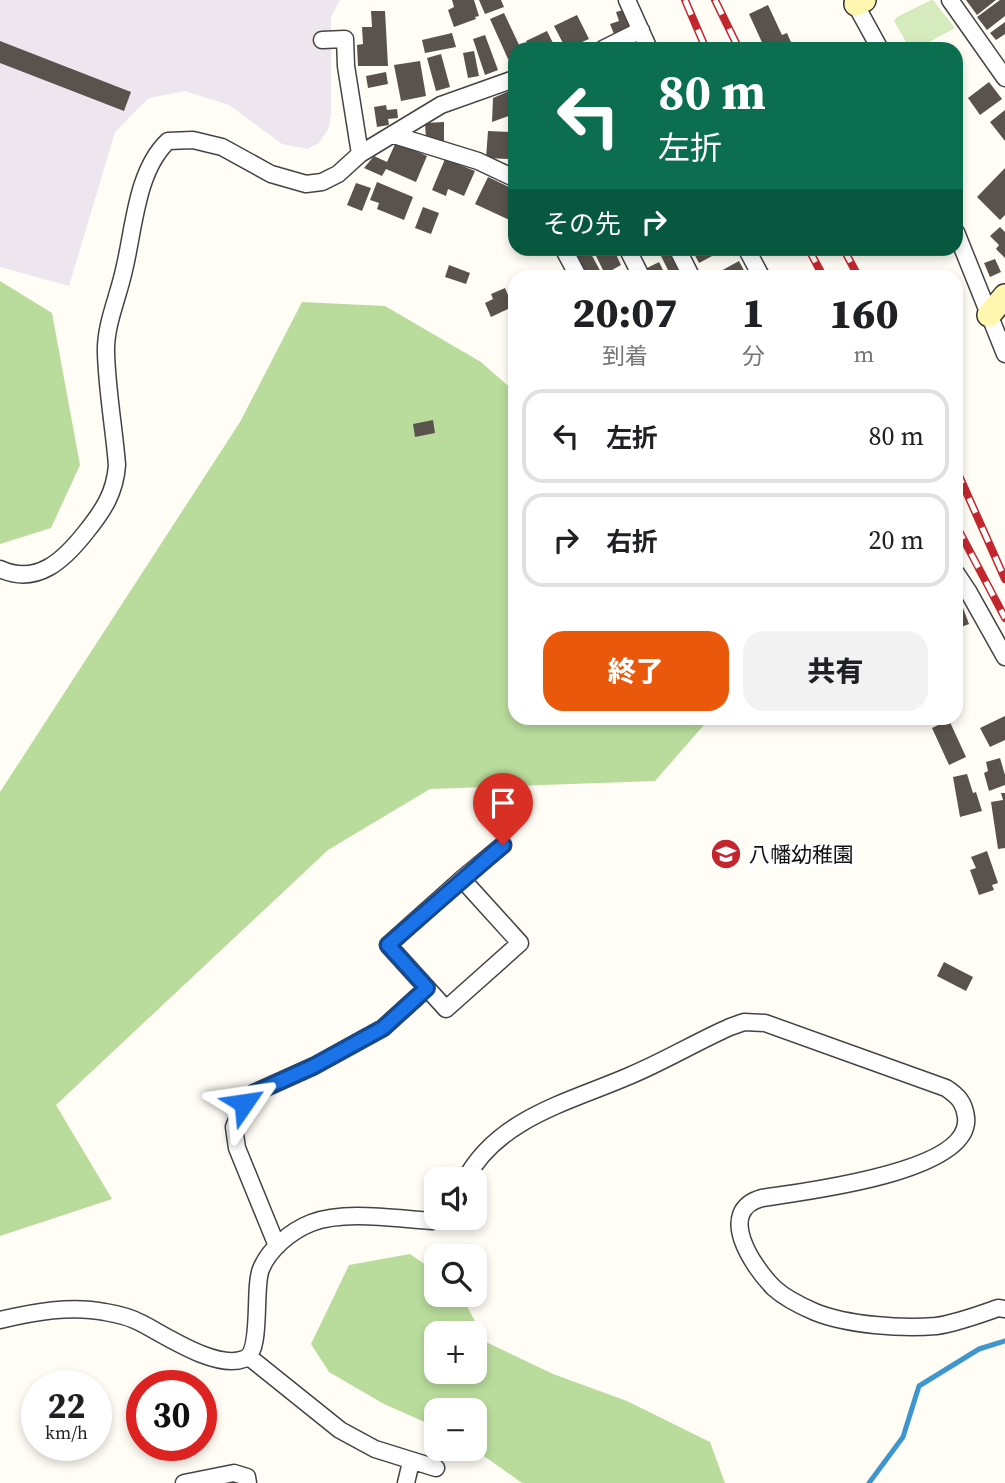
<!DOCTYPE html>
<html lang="ja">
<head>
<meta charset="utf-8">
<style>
  :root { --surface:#fff; --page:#f2f2f2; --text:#202124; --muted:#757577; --line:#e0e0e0; --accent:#ea580c }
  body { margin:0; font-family:"Source Serif 4","Noto Sans JP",serif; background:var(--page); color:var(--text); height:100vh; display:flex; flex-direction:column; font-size:26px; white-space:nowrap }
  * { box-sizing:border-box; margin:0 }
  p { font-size:23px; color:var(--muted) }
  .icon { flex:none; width:38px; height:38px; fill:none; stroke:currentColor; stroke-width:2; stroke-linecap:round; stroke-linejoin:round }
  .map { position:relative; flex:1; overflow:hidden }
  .side { position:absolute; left:508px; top:270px; width:455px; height:455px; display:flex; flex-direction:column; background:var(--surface); border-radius:21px; box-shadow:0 4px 10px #0003 }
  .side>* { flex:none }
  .top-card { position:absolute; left:508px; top:42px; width:455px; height:214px; border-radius:21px; box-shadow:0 4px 10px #0003; background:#0b6e4f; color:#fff; overflow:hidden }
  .fabs { position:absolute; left:424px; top:1167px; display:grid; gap:14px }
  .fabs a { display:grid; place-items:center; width:63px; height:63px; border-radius:14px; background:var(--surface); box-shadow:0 4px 10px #0003; font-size:35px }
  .speed { position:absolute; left:21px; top:1370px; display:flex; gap:14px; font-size:35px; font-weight:700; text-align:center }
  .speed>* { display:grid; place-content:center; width:91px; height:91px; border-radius:50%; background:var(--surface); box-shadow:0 4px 10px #0003; line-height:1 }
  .speed small { font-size:18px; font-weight:400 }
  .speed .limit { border:10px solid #d22; background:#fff; color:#111 }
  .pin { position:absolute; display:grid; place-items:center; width:60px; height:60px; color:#fff; margin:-72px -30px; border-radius:50% 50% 50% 0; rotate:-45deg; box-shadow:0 0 7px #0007 }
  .pin .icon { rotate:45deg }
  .me { position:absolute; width:77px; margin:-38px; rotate:58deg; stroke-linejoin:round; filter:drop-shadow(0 0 5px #0008) }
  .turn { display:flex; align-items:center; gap:24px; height:147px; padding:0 35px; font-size:32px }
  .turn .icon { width:91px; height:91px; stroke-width:2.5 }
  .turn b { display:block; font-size:49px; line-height:60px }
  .then { display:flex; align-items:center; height:66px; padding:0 35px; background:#0003; gap:14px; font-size:26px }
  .eta { display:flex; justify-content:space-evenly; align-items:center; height:119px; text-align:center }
  .eta b { font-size:42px; font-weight:800; line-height:49px }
  .cta { display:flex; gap:14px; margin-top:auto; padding:14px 35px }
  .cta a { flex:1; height:80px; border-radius:21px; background:var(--accent); color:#fff; font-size:28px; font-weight:800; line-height:80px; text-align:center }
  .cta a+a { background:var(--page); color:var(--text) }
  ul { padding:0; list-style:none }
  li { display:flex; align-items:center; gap:21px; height:94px; margin:0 14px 10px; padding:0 21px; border:4px solid var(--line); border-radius:21px }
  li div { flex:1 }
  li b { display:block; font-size:26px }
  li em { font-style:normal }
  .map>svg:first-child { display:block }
</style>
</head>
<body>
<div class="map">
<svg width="1005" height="1483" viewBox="0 0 1005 1483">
  <rect width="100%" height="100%" fill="#fffdf5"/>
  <path fill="#eee6ef" d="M 0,0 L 340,0 L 331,17 L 331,112 L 329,128 L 319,143 L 307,149 L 282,144 L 229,105 L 185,91 L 149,98 L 115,132 L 69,286 L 0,267 Z"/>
  <path fill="#d5ebbd" d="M 931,0 L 933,0 L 955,28 L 916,49 L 910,49 L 894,21 L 897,17 Z"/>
  <path fill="#b9dc9c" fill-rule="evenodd" d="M 0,281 L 52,313 L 80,465 L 51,528 L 0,544 Z
    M 302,302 L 385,306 L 481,362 L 514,391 L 514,718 L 710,718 L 655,781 L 430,789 L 328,850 L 56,1105 L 112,1199 L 0,1236 L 0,792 L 240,422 Z
    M 410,1254 L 436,1272 L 436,1295 L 461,1295 L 486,1342 L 553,1374 L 627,1401 L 710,1442 L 725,1483 L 522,1483 L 474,1449 L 474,1410 L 436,1410 L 436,1427 L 384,1404 L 329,1372 L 311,1344 L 349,1265 ZM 436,1334 L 474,1334 L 474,1372 L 436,1372 Z"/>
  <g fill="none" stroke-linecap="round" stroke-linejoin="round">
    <path stroke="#3f96cf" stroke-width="5" d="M 869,1483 L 903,1437 L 919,1386 L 979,1349 L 1005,1341"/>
  </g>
  <path fill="#5a524d" d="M 452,0 L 474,0 L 479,16 L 475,17 L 476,19 L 454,27 L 448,10 L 454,7 Z
    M 479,0 L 501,0 L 504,7 L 485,14 Z
    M 966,0 L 996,0 L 977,15 Z
    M 1000,0 L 1005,0 L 1005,16 L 987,30 L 977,17 Z
    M 768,5 L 782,35 L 787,33 L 794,49 L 765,49 L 749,14 Z
    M 623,10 L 630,28 L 614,34 L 610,24 L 619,21 L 616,12 Z
    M 371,11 L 385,11 L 388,66 L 358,66 L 357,45 L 363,44 L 362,27 L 372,27 Z
    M 504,13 L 521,49 L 514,49 L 514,56 L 508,59 L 490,19 Z
    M 577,15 L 589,39 L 566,49 L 554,26 Z
    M 1005,22 L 1005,34 L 996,40 L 990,33 Z
    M 547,31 L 556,49 L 530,49 L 526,41 Z
    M 452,33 L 456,47 L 425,53 L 422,40 Z
    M 485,35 L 498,70 L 485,75 L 473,39 Z
    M 0,41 L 131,92 L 124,111 L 0,63 Z
    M 474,51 L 479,76 L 468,78 L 463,53 Z
    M 441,54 L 450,87 L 436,91 L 427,58 Z
    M 420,61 L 426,96 L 401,101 L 394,65 Z
    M 386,72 L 388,84 L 368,88 L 366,76 Z
    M 989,82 L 1002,99 L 980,115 L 968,98 Z
    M 514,89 L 514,114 L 492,122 L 493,98 Z
    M 386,105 L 387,110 L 397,109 L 398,118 L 388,119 L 389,125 L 377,127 L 374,107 Z
    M 1005,110 L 1005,141 L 990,122 Z
    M 444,122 L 444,143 L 426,139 L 425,123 Z
    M 488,131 L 510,132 L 508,159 L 486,158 Z
    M 396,142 L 427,156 L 416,182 L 386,169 L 382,176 L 364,168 L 374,156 L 387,162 Z
    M 445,159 L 475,171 L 464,196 L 448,189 L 446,196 L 432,190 Z
    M 1005,168 L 1005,215 L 1000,220 L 977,197 Z
    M 488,177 L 511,188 L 510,191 L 514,193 L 514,222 L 475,204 Z
    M 377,182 L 413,197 L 404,220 L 377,209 L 379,203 L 370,200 Z
    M 356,183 L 371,188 L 362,211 L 347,205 Z
    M 423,207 L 439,213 L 431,234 L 415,228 Z
    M 1000,227 L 1005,232 L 1005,258 L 996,249 L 999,245 L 990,236 Z
    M 592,248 L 613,248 L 621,265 L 605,274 Z
    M 671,248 L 683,276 L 671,276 L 660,254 Z
    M 691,248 L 727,248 L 699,263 Z
    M 589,250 L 603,276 L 587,276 L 577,256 Z
    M 995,259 L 1001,272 L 990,277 L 984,263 Z
    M 739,261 L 747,276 L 721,276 L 719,272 Z
    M 659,262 L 666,276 L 649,276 L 645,269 Z
    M 449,265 L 470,273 L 466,284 L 445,277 Z
    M 505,288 L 511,302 L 508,303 L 510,308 L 491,317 L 485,303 L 493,299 L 491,294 Z
    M 433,420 L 435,433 L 415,437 L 413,424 Z
    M 956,589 L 969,624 L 956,629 Z
    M 1005,716 L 1005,740 L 990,747 L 980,728 Z
    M 949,720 L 966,757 L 949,765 L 932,728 Z
    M 1000,758 L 1005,775 L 1005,785 L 989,791 L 984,773 L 988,771 L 986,762 Z
    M 967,774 L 973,793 L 976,792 L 982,811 L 960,817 L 953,777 Z
    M 1001,793 L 1005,793 L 1005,848 L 998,849 L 991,802 L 1003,800 Z
    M 987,851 L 998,883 L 992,885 L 994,890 L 979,895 L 970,870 L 976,868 L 971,857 Z
    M 944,962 L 973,977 L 966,991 L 937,976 Z"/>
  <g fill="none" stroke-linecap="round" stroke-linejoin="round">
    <g stroke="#444" stroke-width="19">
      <path id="street" d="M 627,0 L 649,49
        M 853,0 L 880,49
        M 950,0 L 1005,78
        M 322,40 L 345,39 L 346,66 L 360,154
        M 603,49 L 641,30
        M 394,135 L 478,161 L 514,178
        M 956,232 L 1005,354
        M 563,248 L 578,276
        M 627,248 L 641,276
        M 677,248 L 691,276
        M 746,248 L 761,276
        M 0,569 C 37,586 64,560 86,532 C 103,511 115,493 117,465 C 114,428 107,390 106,353 C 105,325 118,298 124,270 C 134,230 136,171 168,141 L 193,140 L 222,147 L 271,174 L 306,184 L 322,182 L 338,174 L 360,154 L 441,105 L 514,79
        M 956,573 L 968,591 L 1005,657
        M 462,879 L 520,943 L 446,1009 L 388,945 Z
        M 462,879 L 503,845
        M 465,1180 C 498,1118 569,1102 629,1076 C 663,1062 696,1042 730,1027 L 744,1022 L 765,1023 L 946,1088 C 958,1096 964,1102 966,1117 C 973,1173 800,1192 762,1198 C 715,1211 753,1267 774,1288 C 785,1298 801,1306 815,1312 C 847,1325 902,1329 936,1326 C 957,1323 978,1315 998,1308 L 1005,1309
        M 277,1246 L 237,1148 L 234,1127 L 244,1103 L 254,1093 L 314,1066 L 383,1028 L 427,988
        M 0,1320 C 34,1312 71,1305 105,1312 C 117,1314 130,1317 141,1323 C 165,1335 216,1370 244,1359 C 263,1353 253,1288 261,1269 C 269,1249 291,1231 311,1223 C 345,1210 397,1219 433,1221 L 443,1218
        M 249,1357 L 340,1430 L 375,1449 L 436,1468
        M 184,1483 L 234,1473 L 247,1477 L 248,1483
        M 406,1483 L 411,1462"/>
    </g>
    <g stroke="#333" stroke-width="26">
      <path id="secondary" d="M 856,4 L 864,0
        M 989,315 L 1005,296"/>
    </g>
    <use href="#street" stroke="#fff" stroke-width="16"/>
    <use href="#secondary" stroke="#fff6b0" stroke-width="23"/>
    <g stroke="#c4262e" stroke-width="8">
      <path id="rail" d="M 685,0 L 706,49
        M 715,0 L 739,49
        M 808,248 L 823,276
        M 843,248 L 858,276
        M 956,469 L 1005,579
        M 956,525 L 1005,618"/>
    </g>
    <use href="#rail" stroke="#fff" stroke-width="5" stroke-dasharray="16" stroke-linecap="butt"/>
  </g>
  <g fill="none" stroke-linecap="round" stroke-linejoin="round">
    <g stroke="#114b97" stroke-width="18">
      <path id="route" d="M 244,1103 L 254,1093 L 314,1066 L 383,1028 L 427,988 L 388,945 L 503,845"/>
    </g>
    <use href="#route" stroke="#1a73e8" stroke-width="12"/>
  </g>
  <defs>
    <g id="school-disc" transform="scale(1.575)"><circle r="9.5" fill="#c4262e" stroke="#fff"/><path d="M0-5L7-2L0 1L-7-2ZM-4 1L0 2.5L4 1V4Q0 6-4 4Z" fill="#fff"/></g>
  </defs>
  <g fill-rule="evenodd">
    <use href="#school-disc" x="726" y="854"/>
  </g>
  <g text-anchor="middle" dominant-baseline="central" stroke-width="7" stroke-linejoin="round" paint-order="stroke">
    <g font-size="21" fill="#111" stroke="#fff" text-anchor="start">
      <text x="749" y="854">八幡幼稚園</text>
    </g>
  </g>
</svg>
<div class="fabs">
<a><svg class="icon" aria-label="sound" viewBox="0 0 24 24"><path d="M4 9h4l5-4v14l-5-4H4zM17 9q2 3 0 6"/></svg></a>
<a><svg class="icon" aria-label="search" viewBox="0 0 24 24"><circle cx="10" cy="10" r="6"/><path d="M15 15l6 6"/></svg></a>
<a>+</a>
<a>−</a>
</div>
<div class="speed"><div>22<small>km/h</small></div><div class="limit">30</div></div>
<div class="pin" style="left:503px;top:845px;background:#d93025"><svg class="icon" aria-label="arrive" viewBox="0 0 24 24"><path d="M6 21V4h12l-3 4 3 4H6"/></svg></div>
<svg class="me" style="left:244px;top:1103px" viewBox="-20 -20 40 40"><path d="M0-17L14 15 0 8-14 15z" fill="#1a73e8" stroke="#fff" stroke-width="4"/></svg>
<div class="top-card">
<div class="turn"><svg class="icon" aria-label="left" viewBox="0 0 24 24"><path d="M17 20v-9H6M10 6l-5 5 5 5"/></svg><div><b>80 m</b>左折</div></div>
<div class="then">その先<svg class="icon" aria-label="right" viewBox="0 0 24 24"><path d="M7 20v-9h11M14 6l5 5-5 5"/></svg></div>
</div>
<section class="side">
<div class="eta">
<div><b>20:07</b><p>到着</p></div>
<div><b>1</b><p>分</p></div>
<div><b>160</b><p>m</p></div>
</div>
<ul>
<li><svg class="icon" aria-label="left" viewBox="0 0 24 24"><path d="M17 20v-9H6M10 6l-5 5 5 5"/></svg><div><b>左折</b></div><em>80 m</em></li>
<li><svg class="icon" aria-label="right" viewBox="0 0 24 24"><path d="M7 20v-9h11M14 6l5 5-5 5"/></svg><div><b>右折</b></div><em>20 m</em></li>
</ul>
<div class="cta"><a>終了</a><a>共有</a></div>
</section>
</div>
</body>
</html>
